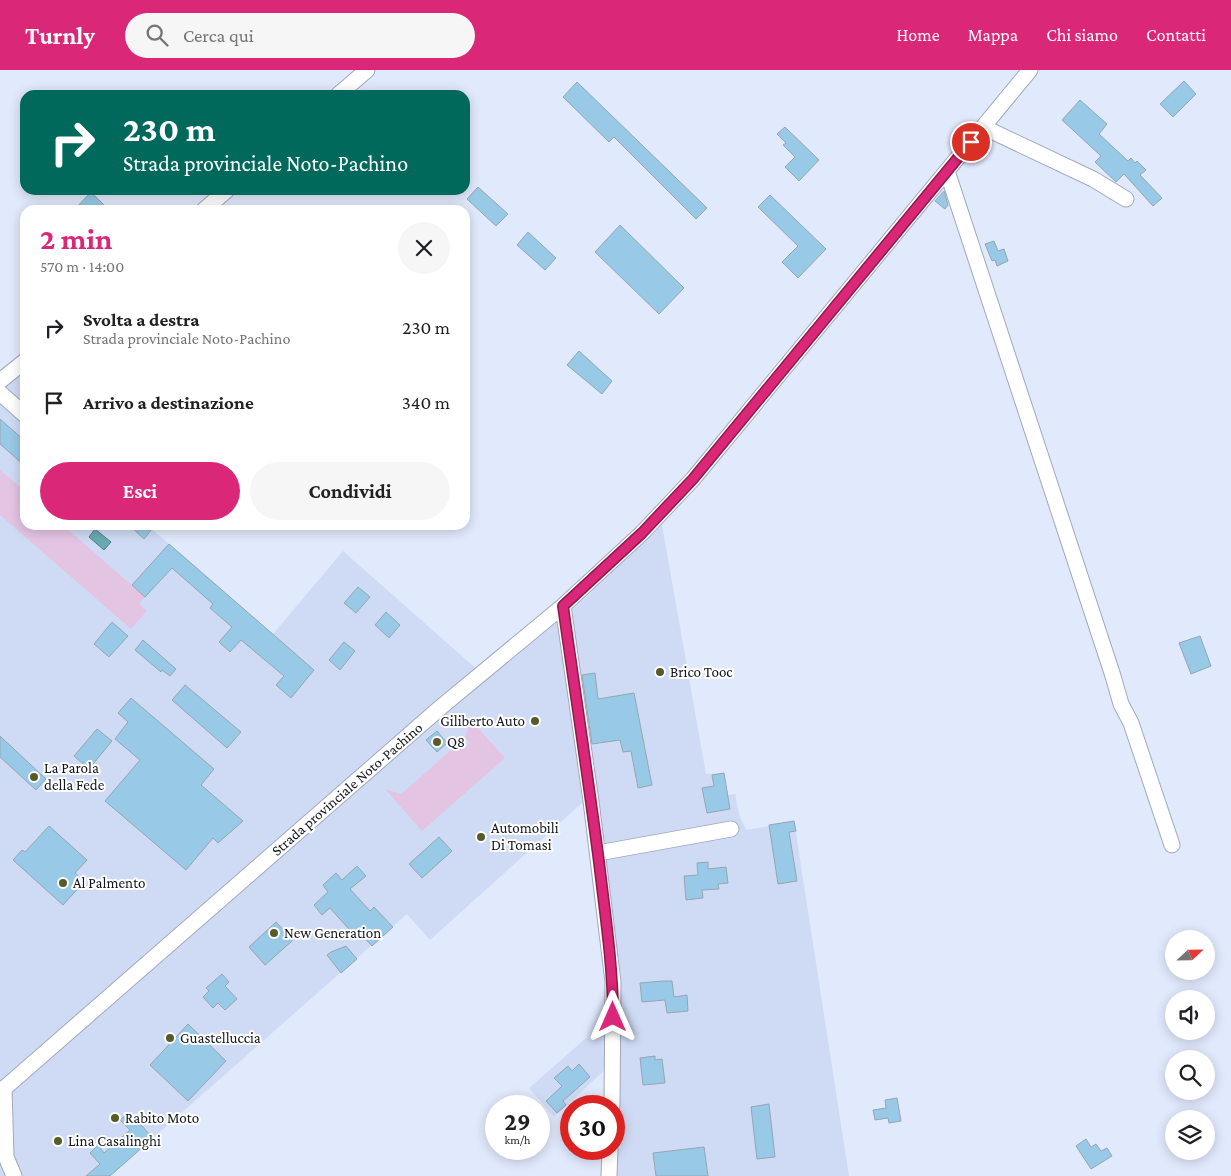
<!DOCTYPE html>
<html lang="it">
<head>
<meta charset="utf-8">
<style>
  :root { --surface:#fff; --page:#f6f6f6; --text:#202124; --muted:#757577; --accent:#db2777 }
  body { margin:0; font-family:"Crimson Pro",serif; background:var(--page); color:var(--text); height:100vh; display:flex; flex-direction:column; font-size:19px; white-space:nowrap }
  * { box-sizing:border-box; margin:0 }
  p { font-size:16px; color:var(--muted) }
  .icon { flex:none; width:28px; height:28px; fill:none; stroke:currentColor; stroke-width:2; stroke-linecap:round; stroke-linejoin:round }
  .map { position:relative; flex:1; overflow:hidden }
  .panel { position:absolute; left:20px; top:135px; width:450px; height:325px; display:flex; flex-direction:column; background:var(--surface); border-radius:15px; box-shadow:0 2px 12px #0003 }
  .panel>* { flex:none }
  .top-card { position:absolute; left:20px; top:20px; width:450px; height:105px; border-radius:15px; box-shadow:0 2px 12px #0003; background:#00695c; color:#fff; overflow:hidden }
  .needle { width:32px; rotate:68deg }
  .buttons { position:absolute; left:1165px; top:860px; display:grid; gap:10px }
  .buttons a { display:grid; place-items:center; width:50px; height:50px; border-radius:50%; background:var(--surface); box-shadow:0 2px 12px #0003; font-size:25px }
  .speed { position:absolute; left:485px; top:1025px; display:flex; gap:10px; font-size:25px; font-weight:700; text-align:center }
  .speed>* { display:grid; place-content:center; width:65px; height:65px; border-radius:50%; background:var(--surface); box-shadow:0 2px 12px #0003; line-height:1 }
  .speed small { font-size:12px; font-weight:400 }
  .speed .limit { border:8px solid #d22; background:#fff; color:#111 }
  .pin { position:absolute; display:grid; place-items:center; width:42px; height:42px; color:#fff; margin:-21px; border:2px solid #fff; border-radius:50%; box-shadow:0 1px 5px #0007 }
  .me { position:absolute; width:55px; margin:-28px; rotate:0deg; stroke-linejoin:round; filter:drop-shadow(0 0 4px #0008) }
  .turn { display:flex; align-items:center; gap:18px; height:105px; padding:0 20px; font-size:22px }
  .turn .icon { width:65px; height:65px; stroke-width:2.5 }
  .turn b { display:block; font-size:35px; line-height:42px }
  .round { display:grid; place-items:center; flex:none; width:52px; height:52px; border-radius:26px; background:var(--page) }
  .overview { display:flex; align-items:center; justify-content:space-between; height:85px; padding:0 20px }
  h1 { font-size:30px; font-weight:700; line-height:38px; color:var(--accent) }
  .primary-button { display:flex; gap:10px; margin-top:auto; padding:10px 20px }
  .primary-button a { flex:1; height:58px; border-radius:30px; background:var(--accent); color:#fff; font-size:20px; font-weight:700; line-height:58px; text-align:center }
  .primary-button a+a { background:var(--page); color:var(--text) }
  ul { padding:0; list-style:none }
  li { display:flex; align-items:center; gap:15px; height:75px; padding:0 20px }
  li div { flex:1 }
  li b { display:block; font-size:19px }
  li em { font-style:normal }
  header { display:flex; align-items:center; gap:30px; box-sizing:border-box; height:70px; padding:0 25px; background:var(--accent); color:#fff }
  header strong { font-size:24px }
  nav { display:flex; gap:28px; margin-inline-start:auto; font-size:18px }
  .search { width:350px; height:45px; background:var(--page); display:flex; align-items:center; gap:12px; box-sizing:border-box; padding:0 18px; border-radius:28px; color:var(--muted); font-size:19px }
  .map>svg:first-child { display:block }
</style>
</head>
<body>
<header>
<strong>Turnly</strong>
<div class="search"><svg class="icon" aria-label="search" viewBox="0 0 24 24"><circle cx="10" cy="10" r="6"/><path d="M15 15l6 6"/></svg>Cerca qui</div>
<nav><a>Home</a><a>Mappa</a><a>Chi siamo</a><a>Contatti</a></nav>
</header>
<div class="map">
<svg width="1231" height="1106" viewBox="0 0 1231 1106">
  <rect width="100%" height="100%" fill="#e1e9fc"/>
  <path fill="#cfdbf4" d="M 25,282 L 25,455 L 147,455 L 273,564 L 343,481 L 488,609 L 578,535 L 662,455 L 706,704 L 724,703 L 728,725 L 735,724 L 740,748 L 747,760 L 794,751 L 849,1106 L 604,1106 L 614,1079 L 614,1036 L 608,997 L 554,1047 L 529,1018 L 609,948 L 596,801 L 582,733 L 430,870 L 407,844 L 110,1106 L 0,1106 L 0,301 Z"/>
  <path fill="#e3c4e3" d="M 0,400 L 25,421 L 25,455 L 63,455 L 145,527 L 139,534 L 147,541 L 131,559 L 0,445 Z
    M 470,649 L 505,688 L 422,761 L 385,719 L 401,724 L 458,674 L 463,679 L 470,673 L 465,668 Z"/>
  <path fill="#69a9b0" stroke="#4f7d84" d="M 95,459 L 111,472 L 104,480 L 89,467 Z"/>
  <path fill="#98c9e6" stroke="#94a6b1" d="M 1184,11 L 1196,24 L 1173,47 L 1160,34 Z
    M 577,12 L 707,138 L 696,149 L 614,67 L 609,72 L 563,27 Z
    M 1080,30 L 1107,54 L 1099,64 L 1128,91 L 1131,88 L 1135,93 L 1137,91 L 1146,100 L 1140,105 L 1162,128 L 1153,136 L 1124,104 L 1116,112 L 1095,92 L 1101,86 L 1062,50 Z
    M 785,57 L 819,90 L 799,111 L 785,97 L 795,87 L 783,75 L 786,73 L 777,64 Z
    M 478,117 L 508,144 L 496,156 L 467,129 Z
    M 944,121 L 948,135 L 945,139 L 935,131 Z
    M 91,122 L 109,140 L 74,140 Z
    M 770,125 L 826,179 L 798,208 L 782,192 L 798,176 L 758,137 Z
    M 620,155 L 684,218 L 659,244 L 595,182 Z
    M 528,162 L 556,188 L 545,200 L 517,175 Z
    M 994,171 L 998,181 L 1004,179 L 1008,191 L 997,196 L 995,190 L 992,191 L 985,174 Z
    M 579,281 L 612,311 L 602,324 L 567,295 Z
    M 0,349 L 25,371 L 25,396 L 0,374 Z
    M 129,455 L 147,455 L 152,459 L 144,469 Z
    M 169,474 L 314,600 L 291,628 L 276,615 L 284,606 L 241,570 L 230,582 L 219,572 L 232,557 L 210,538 L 213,534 L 172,498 L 145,527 L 132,515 Z
    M 358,517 L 370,527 L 356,543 L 344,533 Z
    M 386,542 L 400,555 L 389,568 L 375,555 Z
    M 112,552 L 128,566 L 109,587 L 94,574 Z
    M 1200,566 L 1211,596 L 1191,604 L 1179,573 Z
    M 143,570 L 176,599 L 170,606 L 162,600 L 161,602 L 135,580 Z
    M 344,572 L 355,581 L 340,600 L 329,590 Z
    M 595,603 L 598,629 L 634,623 L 652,715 L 638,718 L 631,681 L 623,682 L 620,670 L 592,674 L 582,605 Z
    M 185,615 L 241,662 L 227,678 L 172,630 Z
    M 131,628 L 214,699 L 201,715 L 243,751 L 218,773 L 213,768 L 186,800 L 105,731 L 140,690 L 115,669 L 128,652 L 118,643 Z
    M 97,659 L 112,671 L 89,699 L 74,686 Z
    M 437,661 L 447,673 L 437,682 L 426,670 Z
    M 0,666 L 46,709 L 36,720 L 0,687 Z
    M 724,703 L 730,739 L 707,743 L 702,718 L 714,716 L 712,705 Z
    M 794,751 L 796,761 L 789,762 L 797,811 L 778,814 L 769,755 Z
    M 49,756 L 87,790 L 75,803 L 84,812 L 63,835 L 13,790 L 22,780 L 25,782 Z
    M 439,767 L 452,781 L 422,808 L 409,794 Z
    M 708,792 L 708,799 L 726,797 L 728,813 L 718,814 L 719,819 L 702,820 L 703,828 L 686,830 L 684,806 L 698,805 L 697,793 Z
    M 357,796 L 366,806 L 350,819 L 370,841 L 374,837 L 393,857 L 372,876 L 360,863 L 356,867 L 330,838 L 322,845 L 314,835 L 328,822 L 323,815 L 336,803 L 342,810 Z
    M 276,852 L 293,870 L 265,895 L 249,877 Z
    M 346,876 L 357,889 L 341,903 L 327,885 L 331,882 Z
    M 222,904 L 229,912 L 225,916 L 237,929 L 225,940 L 218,933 L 213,938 L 203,927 L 209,921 L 206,918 Z
    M 663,911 L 672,911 L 674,927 L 687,925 L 688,941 L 667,943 L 665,930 L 642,932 L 640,913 Z
    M 188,954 L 226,991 L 188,1031 L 150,995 Z
    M 655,986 L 655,990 L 662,989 L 665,1013 L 643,1015 L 640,988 Z
    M 579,994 L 590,1007 L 563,1031 L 566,1035 L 557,1043 L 546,1031 L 562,1016 L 554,1008 L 568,996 L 572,1001 Z
    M 897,1028 L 901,1051 L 889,1053 L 888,1048 L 875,1050 L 873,1040 L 886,1038 L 885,1030 Z
    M 769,1034 L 775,1087 L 757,1089 L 751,1037 Z
    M 129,1042 L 153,1068 L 110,1106 L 86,1106 L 100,1094 L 90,1083 L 98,1075 L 104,1083 L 130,1060 L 120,1050 Z
    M 1086,1069 L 1091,1077 L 1096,1074 L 1101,1081 L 1107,1078 L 1112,1086 L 1091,1099 L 1076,1076 Z
    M 704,1077 L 708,1106 L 656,1106 L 653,1083 Z"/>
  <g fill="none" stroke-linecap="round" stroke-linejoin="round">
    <g stroke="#a1a9bb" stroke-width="17">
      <path id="minor" d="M 338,25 L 367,0
        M 983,57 L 1093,109 L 1126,129
        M 947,101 L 1113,606 L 1121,634 L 1131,653 L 1172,775
        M 204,140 L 227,120
        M 0,311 L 25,291
        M 0,323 L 25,345
        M 563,536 L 591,731 L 613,912 L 612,1036
        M 598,783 L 731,759
        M 4,1018 L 6,1086
        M 0,1022 L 441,637 L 563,536 L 642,463 L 693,409 L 1030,0
        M 2,1077 L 14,1106
        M 609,1106 L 610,1079"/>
    </g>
    <use href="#minor" stroke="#fff" stroke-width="15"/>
  </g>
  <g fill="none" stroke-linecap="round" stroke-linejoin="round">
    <g stroke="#8e194d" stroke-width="12">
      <path id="route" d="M 613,947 C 613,895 605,844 599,792 C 588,707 575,621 563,536 L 642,463 L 693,409 L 971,72"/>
    </g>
    <use href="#route" stroke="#db2777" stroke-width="9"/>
  </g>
  <g fill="#565b28" stroke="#fff" stroke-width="2">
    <circle cx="660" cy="602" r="5"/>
    <circle cx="535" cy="651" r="5"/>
    <circle cx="437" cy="672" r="5"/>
    <circle cx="34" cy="707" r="5"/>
    <circle cx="481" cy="767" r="5"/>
    <circle cx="63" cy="813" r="5"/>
    <circle cx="274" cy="863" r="5"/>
    <circle cx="170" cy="968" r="5"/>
    <circle cx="115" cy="1048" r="5"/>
    <circle cx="58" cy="1071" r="5"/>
  </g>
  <g text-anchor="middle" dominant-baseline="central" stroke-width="4" stroke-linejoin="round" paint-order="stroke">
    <g font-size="15" fill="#13161c" stroke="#fff" text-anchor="start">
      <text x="670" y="602">Brico Tooc</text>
      <text x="525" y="651" text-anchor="end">Giliberto Auto</text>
      <text x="447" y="672">Q8</text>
      <text x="44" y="698">La Parola<tspan x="44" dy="17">della Fede</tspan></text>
      <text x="491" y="758">Automobili<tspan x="491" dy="17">Di Tomasi</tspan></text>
      <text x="73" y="813">Al Palmento</text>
      <text x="284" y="863">New Generation</text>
      <text x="180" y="968">Guastelluccia</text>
      <text x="125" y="1048">Rabito Moto</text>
      <text x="68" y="1071">Lina Casalinghi</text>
    </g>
    <g font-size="15" fill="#13161c" stroke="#fff">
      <text transform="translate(347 719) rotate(-41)">Strada provinciale Noto-Pachino</text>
    </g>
  </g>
</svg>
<div class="buttons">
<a><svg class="needle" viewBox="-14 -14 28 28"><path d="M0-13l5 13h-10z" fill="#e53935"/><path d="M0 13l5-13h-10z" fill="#757577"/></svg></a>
<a><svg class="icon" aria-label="sound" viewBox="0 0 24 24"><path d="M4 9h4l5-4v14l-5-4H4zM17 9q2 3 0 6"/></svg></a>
<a><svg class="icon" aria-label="search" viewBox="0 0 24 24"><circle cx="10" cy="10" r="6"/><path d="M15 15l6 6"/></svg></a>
<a><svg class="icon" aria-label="layers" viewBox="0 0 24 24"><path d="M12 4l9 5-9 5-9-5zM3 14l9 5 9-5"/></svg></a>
</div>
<div class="speed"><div>29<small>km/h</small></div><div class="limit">30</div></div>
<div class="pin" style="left:971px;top:72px;background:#d93025"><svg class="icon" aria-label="arrive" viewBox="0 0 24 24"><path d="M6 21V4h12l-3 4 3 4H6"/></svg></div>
<svg class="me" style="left:613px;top:947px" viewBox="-20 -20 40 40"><path d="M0-17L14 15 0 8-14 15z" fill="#db2777" stroke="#fff" stroke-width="4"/></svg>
<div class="top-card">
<div class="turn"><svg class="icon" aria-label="right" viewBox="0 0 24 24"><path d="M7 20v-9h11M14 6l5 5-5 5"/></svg><div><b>230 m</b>Strada provinciale Noto-Pachino</div></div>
</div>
<section class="panel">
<div class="overview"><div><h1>2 min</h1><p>570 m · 14:00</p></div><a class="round"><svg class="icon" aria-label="close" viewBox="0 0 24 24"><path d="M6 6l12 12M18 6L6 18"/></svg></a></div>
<ul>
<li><svg class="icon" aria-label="right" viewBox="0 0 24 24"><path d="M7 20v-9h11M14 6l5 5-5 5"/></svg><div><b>Svolta a destra</b><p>Strada provinciale Noto-Pachino</p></div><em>230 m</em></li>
<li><svg class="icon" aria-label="arrive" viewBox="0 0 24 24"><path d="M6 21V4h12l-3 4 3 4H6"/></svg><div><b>Arrivo a destinazione</b></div><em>340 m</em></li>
</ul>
<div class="primary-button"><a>Esci</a><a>Condividi</a></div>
</section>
</div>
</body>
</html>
